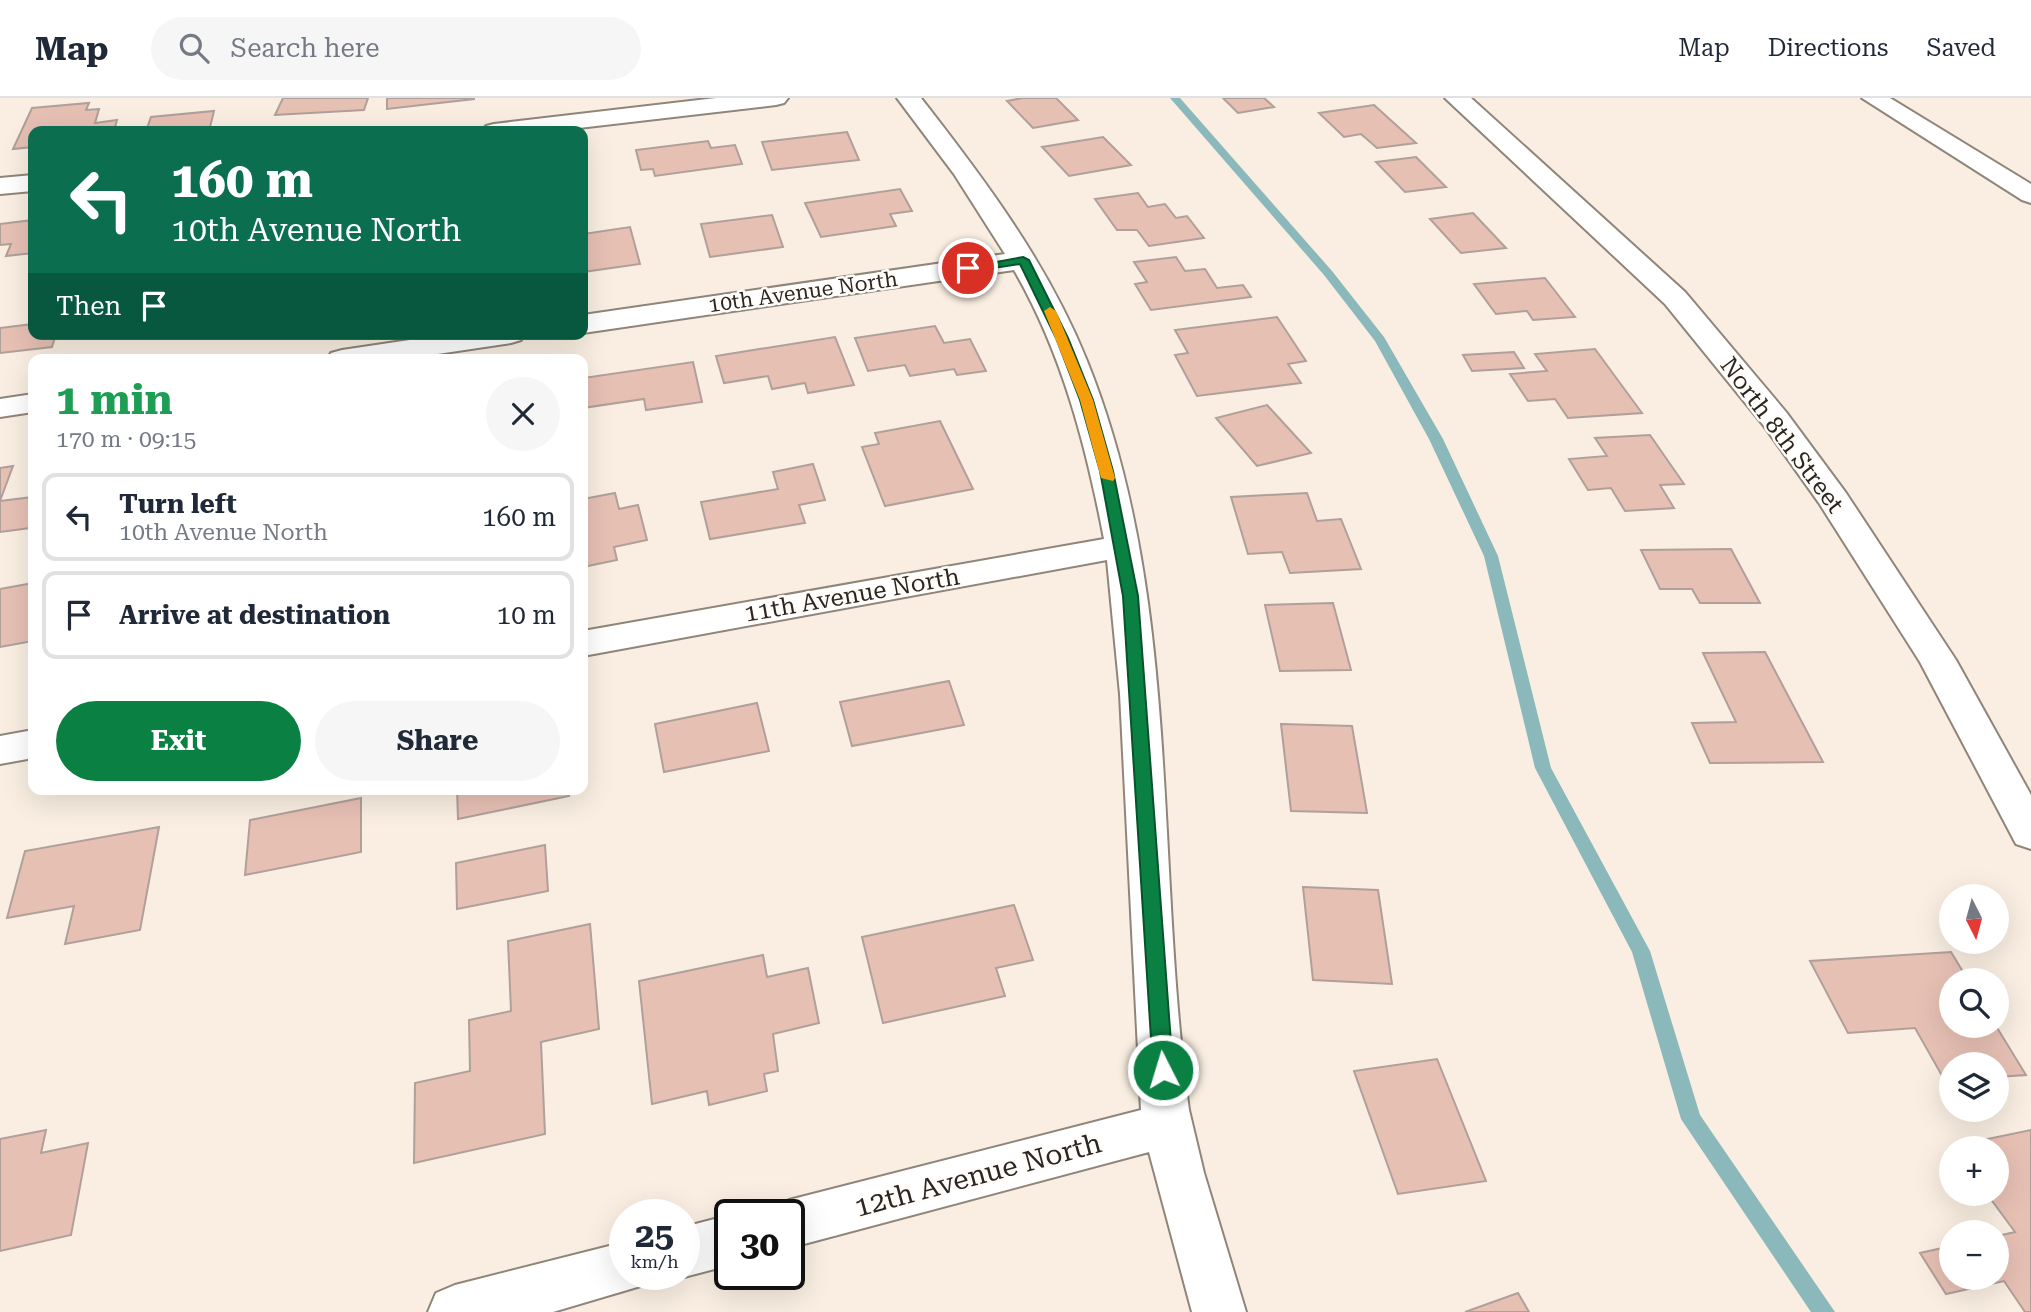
<!DOCTYPE html>
<html lang="en">
<head>
<meta charset="utf-8">
<style>
  :root { --surface:#fff; --page:#f6f6f7; --text:#1f2937; --muted:#747a83; --line:#e0e1e3; --accent:#0b8043 }
  body { margin:0; font-family:"Roboto Serif",serif; background:var(--page); color:var(--text); height:100vh; display:flex; flex-direction:column; font-size:26px; white-space:nowrap }
  * { box-sizing:border-box; margin:0 }
  p { font-size:23px; color:var(--muted) }
  .icon { flex:none; width:38px; height:38px; fill:none; stroke:currentColor; stroke-width:2; stroke-linecap:round; stroke-linejoin:round }
  .map { position:relative; flex:1; overflow:hidden }
  .side { position:absolute; left:28px; top:256px; width:560px; height:441px; display:flex; flex-direction:column; background:var(--surface); border-radius:14px; box-shadow:0 7px 28px #0002 }
  .side>* { flex:none }
  .hud { position:absolute; left:28px; top:28px; width:560px; height:214px; border-radius:14px; box-shadow:0 7px 28px #0002; background:#0b6e4f; color:#fff; overflow:hidden }
  .needle { width:46px; rotate:174deg }
  .controls { position:absolute; left:1939px; top:786px; display:grid; gap:14px }
  .controls a { display:grid; place-items:center; width:70px; height:70px; border-radius:50%; background:var(--surface); box-shadow:0 7px 28px #0002; font-size:35px }
  .speed { position:absolute; left:609px; top:1101px; display:flex; gap:14px; font-size:35px; font-weight:700; text-align:center }
  .speed>* { display:grid; place-content:center; width:91px; height:91px; border-radius:50%; background:var(--surface); box-shadow:0 7px 28px #0002; line-height:1 }
  .speed small { font-size:18px; font-weight:400 }
  .speed .limit { border:4px solid #111; border-radius:10px; background:#fff; color:#111 }
  .pin { position:absolute; display:grid; place-items:center; width:60px; height:60px; color:#fff; margin:-30px; border:4px solid #fff; border-radius:50%; box-shadow:0 2px 7px #0007 }
  .me { position:absolute; width:77px; margin:-38px; rotate:355deg; stroke-linejoin:round; filter:drop-shadow(0 0 5px #0008) }
  .turn { display:flex; align-items:center; gap:24px; height:147px; padding:0 28px; font-size:32px }
  .turn .icon { width:91px; height:91px; stroke-width:2.5 }
  .turn b { display:block; font-size:49px; line-height:60px }
  .then { display:flex; align-items:center; height:66px; padding:0 28px; background:#0003; gap:14px; font-size:26px }
  .round { display:grid; place-items:center; flex:none; width:74px; height:74px; border-radius:37px; background:var(--page) }
  .summary { display:flex; align-items:center; justify-content:space-between; height:119px; padding:0 28px }
  h1 { font-size:42px; font-weight:700; line-height:52px; color:#1e9e55 }
  .cta { display:flex; gap:14px; margin-top:auto; padding:14px 28px }
  .cta a { flex:1; height:80px; border-radius:42px; background:var(--accent); color:#fff; font-size:28px; font-weight:700; line-height:80px; text-align:center }
  .cta a+a { background:var(--page); color:var(--text) }
  ul { padding:0; list-style:none }
  li { display:flex; align-items:center; gap:21px; height:88px; margin:0 14px 10px; padding:0 14px; border:4px solid var(--line); border-radius:14px }
  li div { flex:1 }
  li b { display:block; font-size:26px }
  li em { font-style:normal }
  header { display:flex; align-items:center; gap:42px; box-sizing:border-box; height:98px; padding:0 35px; background:var(--surface); border-bottom:2px solid var(--line) }
  header strong { font-size:33px }
  nav { display:flex; gap:38px; margin-inline-start:auto; font-size:24px }
  .search { width:490px; height:63px; background:var(--page); display:flex; align-items:center; gap:18px; box-sizing:border-box; padding:0 24px; border-radius:38px; color:var(--muted); font-size:26px }
  .map>svg:first-child { display:block }
</style>
</head>
<body>
<header>
<strong>Map</strong>
<div class="search"><svg class="icon" aria-label="search" viewBox="0 0 24 24"><circle cx="10" cy="10" r="6"/><path d="M15 15l6 6"/></svg>Search here</div>
<nav><a>Map</a><a>Directions</a><a>Saved</a></nav>
</header>
<div class="map">
<svg width="2031" height="1214" viewBox="0 0 2031 1214">
  <rect width="100%" height="100%" fill="#f9eee1"/>
  <g fill="none" stroke-linecap="round" stroke-linejoin="round">
    <path fill="#8bb8ba" fill-rule="evenodd" d="M 1170,0 L 1180,0 L 1332,173 L 1384,239 L 1443,341 L 1498,458 L 1551,670 L 1650,853 L 1700,1017 L 1835,1214 L 1811,1214 L 1681,1021 L 1632,854 L 1535,670 L 1484,458 L 1429,341 L 1375,243 L 1324,177 Z"/>
  </g>
  <path fill="#e7c0b4" stroke="#b09f9a" stroke-width="2" d="M 283,0 L 368,0 L 364,12 L 275,17 Z
    M 387,0 L 474,0 L 474,1 L 387,11 Z
    M 1023,0 L 1056,0 L 1078,22 L 1033,30 L 1007,3 Z
    M 1223,0 L 1264,0 L 1274,9 L 1238,15 Z
    M 89,5 L 86,12 L 99,11 L 95,25 L 117,22 L 114,33 L 33,33 L 33,49 L 13,51 L 32,10 Z
    M 1374,7 L 1416,45 L 1377,50 L 1361,36 L 1344,39 L 1319,15 Z
    M 214,13 L 210,29 L 146,33 L 151,19 Z
    M 847,34 L 859,62 L 772,72 L 762,44 Z
    M 1103,39 L 1131,67 L 1069,78 L 1042,49 Z
    M 708,43 L 711,50 L 735,47 L 742,66 L 655,78 L 653,71 L 641,72 L 636,52 Z
    M 1416,59 L 1446,89 L 1405,94 L 1376,64 Z
    M 900,91 L 912,113 L 890,116 L 896,128 L 821,139 L 805,105 Z
    M 1138,95 L 1148,109 L 1165,106 L 1176,120 L 1187,118 L 1204,140 L 1149,148 L 1137,132 L 1117,132 L 1095,101 Z
    M 1473,115 L 1506,150 L 1461,155 L 1430,121 Z
    M 772,117 L 783,149 L 710,159 L 701,126 Z
    M 33,122 L 33,155 L 6,158 L 11,146 L 0,147 L 0,126 Z
    M 630,129 L 640,166 L 583,174 L 583,136 Z
    M 1176,159 L 1185,173 L 1205,171 L 1217,190 L 1243,187 L 1251,199 L 1151,212 L 1135,186 L 1147,184 L 1134,164 Z
    M 1545,180 L 1575,219 L 1533,222 L 1527,213 L 1496,216 L 1474,186 Z
    M 1277,219 L 1306,263 L 1288,266 L 1301,285 L 1197,298 L 1175,257 L 1188,255 L 1175,232 Z
    M 33,226 L 33,236 L 56,236 L 52,249 L 0,255 L 0,230 Z
    M 935,228 L 944,245 L 970,241 L 986,273 L 957,277 L 954,271 L 910,278 L 905,267 L 868,273 L 855,240 Z
    M 835,239 L 854,287 L 808,295 L 805,285 L 772,291 L 768,278 L 724,285 L 716,258 Z
    M 1595,251 L 1642,315 L 1568,320 L 1555,301 L 1528,303 L 1510,276 L 1547,273 L 1535,256 Z
    M 1514,254 L 1524,270 L 1472,273 L 1463,257 Z
    M 693,264 L 702,304 L 646,312 L 644,301 L 583,310 L 583,280 Z
    M 1267,307 L 1311,355 L 1257,368 L 1216,320 Z
    M 940,323 L 973,391 L 885,408 L 862,349 L 879,346 L 875,335 Z
    M 1650,337 L 1684,386 L 1660,387 L 1674,410 L 1625,413 L 1611,390 L 1588,392 L 1569,361 L 1607,358 L 1595,340 Z
    M 813,366 L 825,402 L 799,407 L 805,425 L 710,441 L 701,404 L 778,391 L 773,374 Z
    M 13,368 L 0,403 L 33,399 L 33,420 L 30,430 L 0,434 L 0,370 Z
    M 615,395 L 619,411 L 638,407 L 647,442 L 614,449 L 617,462 L 583,469 L 583,401 Z
    M 1307,395 L 1317,423 L 1341,421 L 1361,471 L 1290,475 L 1282,454 L 1248,456 L 1231,399 Z
    M 1731,451 L 1760,505 L 1700,505 L 1692,491 L 1660,491 L 1641,452 Z
    M 33,485 L 33,543 L 0,549 L 0,491 Z
    M 1333,505 L 1351,572 L 1280,573 L 1265,507 Z
    M 1765,554 L 1823,664 L 1710,665 L 1692,625 L 1736,624 L 1703,555 Z
    M 949,583 L 964,627 L 852,648 L 840,604 Z
    M 757,605 L 769,653 L 664,674 L 655,626 Z
    M 1281,626 L 1352,628 L 1367,715 L 1291,713 Z
    M 457,691 L 568,691 L 569,698 L 458,721 Z
    M 361,700 L 361,754 L 245,777 L 250,722 Z
    M 159,729 L 140,832 L 65,846 L 74,808 L 7,820 L 25,753 Z
    M 545,747 L 548,793 L 457,811 L 456,765 Z
    M 1303,789 L 1378,792 L 1392,886 L 1313,882 Z
    M 1014,807 L 1033,862 L 996,870 L 1005,898 L 883,925 L 862,839 Z
    M 590,826 L 599,931 L 541,944 L 545,1036 L 414,1065 L 415,985 L 470,973 L 469,922 L 511,913 L 508,843 Z
    M 1951,854 L 1968,882 L 1951,882 L 1951,928 L 1996,928 L 2026,977 L 1997,979 L 1997,966 L 1951,966 L 1951,982 L 1945,983 L 1915,930 L 1848,935 L 1810,863 Z
    M 763,857 L 767,879 L 808,870 L 819,925 L 773,936 L 778,973 L 764,976 L 767,993 L 709,1007 L 707,993 L 652,1006 L 639,883 Z
    M 1437,961 L 1486,1083 L 1398,1096 L 1354,973 Z
    M 46,1032 L 41,1055 L 88,1045 L 71,1137 L 0,1153 L 0,1041 Z
    M 2031,1032 L 2031,1214 L 2025,1214 L 2004,1183 L 1946,1196 L 1920,1155 L 1951,1148 L 1951,1180 L 1997,1180 L 1997,1138 L 2015,1134 L 1987,1096 L 1997,1096 L 1997,1050 L 1954,1048 Z
    M 1518,1195 L 1529,1214 L 1465,1214 Z"/>
  <g fill="none" stroke-linecap="round" stroke-linejoin="round">
    <g stroke="#908579" stroke-width="4">
      <path id="minor" d="M 716,0 L 788,0 L 784,5 L 776,7 L 553,33 L 482,33 L 486,28 L 494,26 Z
        M 897,0 L 921,0 C 985,82 1048,166 1087,263 C 1183,501 1154,762 1189,1012 L 1204,1075 L 1246,1214 L 1192,1214 L 1149,1054 L 789,1150 L 789,1116 L 767,1116 L 771,1109 L 789,1102 L 1141,1012 L 1120,596 L 1107,462 L 583,558 L 583,533 L 1104,441 C 1086,347 1062,255 1014,172 L 583,235 L 583,217 L 1005,156 L 954,76 Z
        M 1445,0 L 1471,0 L 1685,194 L 1786,314 L 1846,395 L 1956,562 L 2031,697 L 2031,751 L 2016,746 L 1920,564 L 1819,405 L 1764,328 L 1665,206 Z
        M 1862,0 L 1890,0 L 2031,86 L 2031,105 L 2022,102 Z
        M 33,77 L 33,93 L 0,96 L 0,80 Z
        M 450,236 L 525,236 L 521,242 L 511,245 L 404,261 L 327,261 L 331,255 L 342,252 Z
        M 33,296 L 33,314 L 0,319 L 0,301 Z
        M 33,632 L 33,660 L 0,666 L 0,638 Z
        M 730,1117 L 730,1167 L 684,1179 L 676,1176 L 684,1176 L 684,1129 Z
        M 625,1144 L 625,1176 L 648,1176 L 644,1187 L 553,1214 L 428,1214 L 436,1195 L 455,1187 Z"/>
    </g>
    <use href="#minor" fill="#fff" fill-rule="evenodd"/>
  </g>
  <path fill="#0b8043" stroke="#07532c" stroke-width="2" d="M 1023,159 L 1029,162 L 1068,240 L 1093,302 L 1113,373 L 1138,498 L 1173,972 L 1170,979 L 1163,981 L 1156,979 L 1153,972 L 1123,498 L 1100,373 L 1080,302 L 1056,240 L 1020,166 L 968,174 L 963,170 Z"/>
  <path fill="#f59e0b" d="M 1050,209 L 1056,213 L 1093,302 L 1115,380 L 1113,383 L 1101,380 L 1080,302 L 1044,213 Z"/>
  <g text-anchor="middle" dominant-baseline="central" stroke-width="5" stroke-linejoin="round" paint-order="stroke">
    <g font-size="21" fill="#2b2622" stroke="#fffdfa">
      <text transform="translate(803 194) rotate(-8)">10th Avenue North</text>
    </g>
    <g font-size="24" fill="#2b2622" stroke="#fffdfa">
      <text transform="translate(1782 337) rotate(53)">North 8th Street</text>
      <text transform="translate(852 497) rotate(-10)">11th Avenue North</text>
    </g>
    <g font-size="28" fill="#2b2622" stroke="#fffdfa">
      <text transform="translate(978 1077) rotate(-15)">12th Avenue North</text>
    </g>
  </g>
</svg>
<div class="controls">
<a><svg class="needle" viewBox="-14 -14 28 28"><path d="M0-13l5 13h-10z" fill="#e53935"/><path d="M0 13l5-13h-10z" fill="#747a83"/></svg></a>
<a><svg class="icon" aria-label="search" viewBox="0 0 24 24"><circle cx="10" cy="10" r="6"/><path d="M15 15l6 6"/></svg></a>
<a><svg class="icon" aria-label="layers" viewBox="0 0 24 24"><path d="M12 4l9 5-9 5-9-5zM3 14l9 5 9-5"/></svg></a>
<a>+</a>
<a>−</a>
</div>
<div class="speed"><div>25<small>km/h</small></div><div class="limit">30</div></div>
<div class="pin" style="left:968px;top:170px;background:#d93025"><svg class="icon" aria-label="arrive" viewBox="0 0 24 24"><path d="M6 21V4h12l-3 4 3 4H6"/></svg></div>
<svg class="me" style="left:1163px;top:972px" viewBox="-20 -20 40 40"><circle r="17" fill="#0b8043" stroke="#fff" stroke-width="3"/><path d="M0-11L8 9 0 5-8 9z" fill="#fff"/></svg>
<div class="hud">
<div class="turn"><svg class="icon" aria-label="left" viewBox="0 0 24 24"><path d="M17 20v-9H6M10 6l-5 5 5 5"/></svg><div><b>160 m</b>10th Avenue North</div></div>
<div class="then">Then<svg class="icon" aria-label="arrive" viewBox="0 0 24 24"><path d="M6 21V4h12l-3 4 3 4H6"/></svg></div>
</div>
<section class="side">
<div class="summary"><div><h1>1 min</h1><p>170 m · 09:15</p></div><a class="round"><svg class="icon" aria-label="close" viewBox="0 0 24 24"><path d="M6 6l12 12M18 6L6 18"/></svg></a></div>
<ul>
<li><svg class="icon" aria-label="left" viewBox="0 0 24 24"><path d="M17 20v-9H6M10 6l-5 5 5 5"/></svg><div><b>Turn left</b><p>10th Avenue North</p></div><em>160 m</em></li>
<li><svg class="icon" aria-label="arrive" viewBox="0 0 24 24"><path d="M6 21V4h12l-3 4 3 4H6"/></svg><div><b>Arrive at destination</b></div><em>10 m</em></li>
</ul>
<div class="cta"><a>Exit</a><a>Share</a></div>
</section>
</div>
</body>
</html>
